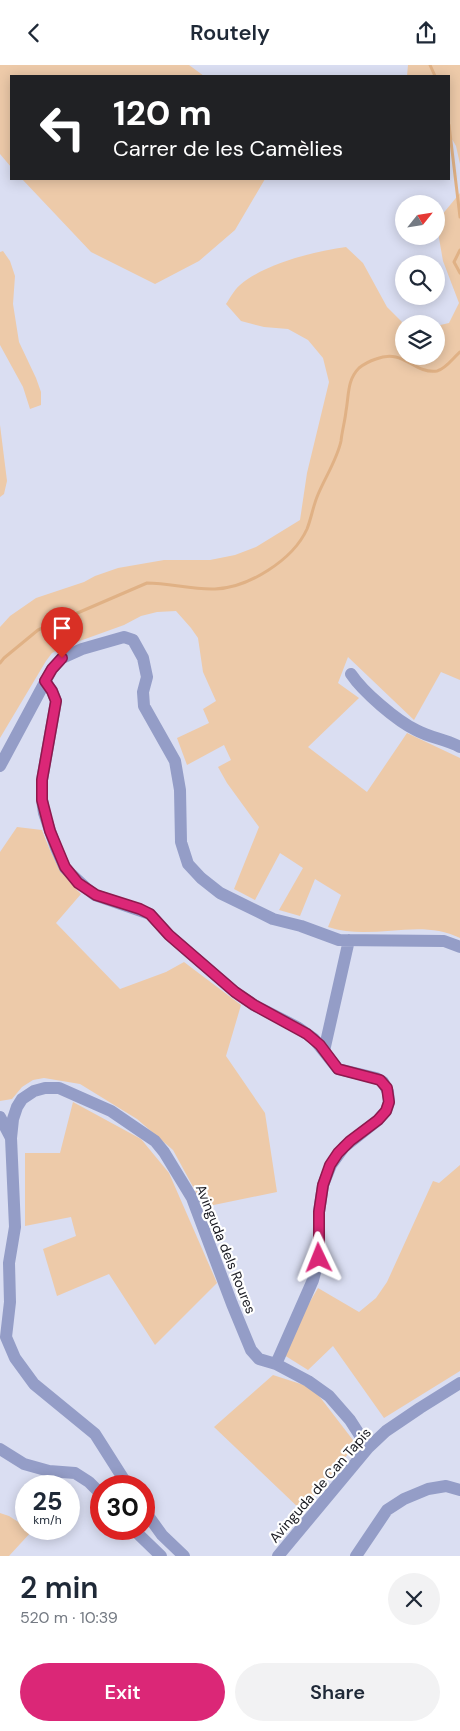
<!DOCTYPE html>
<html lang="en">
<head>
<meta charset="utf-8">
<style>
  :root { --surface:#fff; --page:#f2f2f3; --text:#1f2937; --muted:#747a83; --accent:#db2777 }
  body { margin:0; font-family:"DM Sans",sans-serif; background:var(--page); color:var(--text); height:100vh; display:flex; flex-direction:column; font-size:19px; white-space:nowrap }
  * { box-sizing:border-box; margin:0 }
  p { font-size:16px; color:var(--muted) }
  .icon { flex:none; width:28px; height:28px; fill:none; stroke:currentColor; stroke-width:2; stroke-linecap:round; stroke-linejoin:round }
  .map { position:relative; height:1491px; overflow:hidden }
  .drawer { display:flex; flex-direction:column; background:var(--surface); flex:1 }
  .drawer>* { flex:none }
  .guide { position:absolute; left:10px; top:10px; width:440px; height:105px; border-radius:0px; box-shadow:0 2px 12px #0003; background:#202124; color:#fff; overflow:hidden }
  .needle { width:32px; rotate:60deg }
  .buttons { position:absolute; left:395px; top:130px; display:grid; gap:10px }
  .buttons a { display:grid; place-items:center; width:50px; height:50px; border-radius:50%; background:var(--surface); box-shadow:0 2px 12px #0003; font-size:25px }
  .speed { position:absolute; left:15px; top:1410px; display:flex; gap:10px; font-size:25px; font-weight:700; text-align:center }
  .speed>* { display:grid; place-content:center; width:65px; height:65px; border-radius:50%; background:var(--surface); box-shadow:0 2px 12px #0003; line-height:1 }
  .speed small { font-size:12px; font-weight:400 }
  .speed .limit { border:8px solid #d22; background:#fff; color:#111 }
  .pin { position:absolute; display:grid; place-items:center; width:42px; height:42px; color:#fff; margin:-51px -21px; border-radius:50% 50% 50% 0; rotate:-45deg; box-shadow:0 0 5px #0007 }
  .pin .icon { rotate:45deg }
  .me { position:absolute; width:55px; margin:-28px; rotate:358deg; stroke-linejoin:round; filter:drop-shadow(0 0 4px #0008) }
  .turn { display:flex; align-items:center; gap:18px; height:105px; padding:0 20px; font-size:22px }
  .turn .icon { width:65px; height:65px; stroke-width:2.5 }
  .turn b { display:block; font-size:35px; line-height:42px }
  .round { display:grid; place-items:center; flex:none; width:52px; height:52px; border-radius:26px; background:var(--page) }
  .overview { display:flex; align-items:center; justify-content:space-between; height:85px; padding:0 20px }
  h1 { font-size:30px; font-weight:600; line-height:38px }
  .action { display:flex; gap:10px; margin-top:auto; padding:10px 20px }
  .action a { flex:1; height:58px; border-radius:30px; background:var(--accent); color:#fff; font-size:20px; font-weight:600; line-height:58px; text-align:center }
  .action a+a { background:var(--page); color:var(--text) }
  header { display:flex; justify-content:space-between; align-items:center; height:65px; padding:0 20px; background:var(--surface); font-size:22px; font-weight:600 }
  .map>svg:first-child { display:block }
</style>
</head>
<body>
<header><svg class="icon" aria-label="back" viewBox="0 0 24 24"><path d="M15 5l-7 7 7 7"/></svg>Routely<svg class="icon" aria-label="share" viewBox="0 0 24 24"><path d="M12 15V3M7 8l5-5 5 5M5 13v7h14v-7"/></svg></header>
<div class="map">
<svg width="460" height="1491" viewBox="0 0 460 1491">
  <rect width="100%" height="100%" fill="#dadef2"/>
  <path fill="#edcaa9" d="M 0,0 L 189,0 L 204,11 L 11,11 L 11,102 L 0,89 Z
    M 408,0 L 460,0 L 460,99 L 456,81 L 449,69 L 449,11 L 407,11 Z
    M 22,114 L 265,114 L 235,165 L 199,196 L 155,219 L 91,187 Z
    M 460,128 L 460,615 L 441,607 L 414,655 L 348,592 L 338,618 L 359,633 L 308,682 L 367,727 L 407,668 L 460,693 L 460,873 C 418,852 374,877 328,862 L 341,830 L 315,814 L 300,851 L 279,845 L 303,803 L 280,788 L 255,835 L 234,824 L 259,762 L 227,718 L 218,702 L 231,695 L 224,680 L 187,700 L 177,673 L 209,658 L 203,644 L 216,636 L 203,607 L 198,573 L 191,563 L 176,546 L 157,547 L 141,551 L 124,560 L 63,582 L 52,588 L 46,596 L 0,673 L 0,562 L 10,551 L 36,533 L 84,517 L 95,511 L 118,503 L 164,495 L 210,495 L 235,490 L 256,482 L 300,455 L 307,408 L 329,317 L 323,293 L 308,275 L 288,264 L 264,262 L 241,256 L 226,239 C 230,233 234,225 240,220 C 264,199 315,186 346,182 L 363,198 L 387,242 L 404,259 L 404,291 L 436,291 L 436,261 L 449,258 L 459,238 L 443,196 L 439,173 L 441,151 Z
    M 3,186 L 10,196 L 15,211 L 13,239 L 19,277 L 36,313 L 41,327 L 41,340 L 30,344 L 23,322 L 0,280 L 0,187 Z
    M 0,328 L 0,360 L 7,416 L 4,429 L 0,432 Z
    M 17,762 L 42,765 C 53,794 59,807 81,829 L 56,858 L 120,924 L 166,907 L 184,897 L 241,940 L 226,991 L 265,1048 L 277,1127 L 204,1142 L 173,1085 L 137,1054 L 80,1019 L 44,1013 L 33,1015 L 22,1022 L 12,1034 L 0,1036 L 0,787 Z
    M 73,1037 L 141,1074 L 169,1108 L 217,1218 L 155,1280 L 109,1209 L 57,1231 L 43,1184 L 76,1171 L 71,1152 L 25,1161 L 25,1088 L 60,1088 Z
    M 460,1100 L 460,1306 L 384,1353 L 333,1281 L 308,1305 L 284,1290 L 298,1257 L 318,1223 L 359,1247 L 376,1233 L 387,1217 L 433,1116 L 439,1118 Z
    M 273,1310 L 313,1323 L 356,1379 L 302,1446 L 214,1362 Z
    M 0,1448 L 9,1451 L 26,1462 L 26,1464 L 32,1466 L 9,1491 L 0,1491 Z"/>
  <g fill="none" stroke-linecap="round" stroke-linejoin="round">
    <path stroke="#e0b185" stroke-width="3" d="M 430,0 L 435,11
      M 449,60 L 460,152
      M 460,185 L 454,197 L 460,208
      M 0,598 L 4,593 L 38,565 L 147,518 C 170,518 192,525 215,524 C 248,523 293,495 307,464 C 311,454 313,442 317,432 C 324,414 337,395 341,376 C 342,366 345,356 346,346 C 349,330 347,315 359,303 C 364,299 370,296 376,294 C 404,283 413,309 437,306 C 446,304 453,293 460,287"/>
    <path stroke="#949dc7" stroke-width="12" d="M 351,609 C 363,627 397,656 416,665 C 430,673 446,674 460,682
      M 45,616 L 52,626 L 56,636 L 42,715 L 42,735 L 44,748 L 56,783 L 65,803 L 72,810 L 86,823 L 95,830 L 150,849 L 169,870 L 235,927 L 254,940 L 297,962 L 314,974 L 338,1004 L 376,1013 L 383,1017 L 388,1027 L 389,1037 L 386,1046 L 378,1055 L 344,1082 L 331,1100 L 323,1120 L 319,1147 L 319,1193 L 313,1215 L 276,1299
      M 0,701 L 52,604 L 62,593 L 82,584 L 124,572 L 133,575 L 143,593 L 147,612 L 143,627 L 144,641 L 175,696 L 180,725 L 181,777 L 188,799 L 201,813 L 220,828 L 273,854 L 301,861 L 339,875 L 444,876 L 460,882
      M 324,986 L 349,875
      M 0,1052 L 11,1073
      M 0,1384 L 24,1399 L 49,1406 L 75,1408 L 89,1417 L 101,1429
      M 128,1421 L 95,1369 L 34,1319 L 15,1293 L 6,1272 L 10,1237 L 9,1198 L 15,1162 L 11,1073 L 13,1054 L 17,1042 L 22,1034 L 34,1026 L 45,1023 L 59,1023 L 111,1046 L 155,1076 L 164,1087 L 192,1133 L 232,1239 L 251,1285 L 259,1294 L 276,1299 L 308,1316 L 329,1331 L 350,1355 L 368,1383
      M 144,1445 L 162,1470 L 184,1491
      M 133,1464 L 161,1491
      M 278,1491 L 368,1383 L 386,1366 L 420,1343 L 460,1318
      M 356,1491 L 387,1445 L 404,1434 L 428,1424 L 446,1421 L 460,1425"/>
  </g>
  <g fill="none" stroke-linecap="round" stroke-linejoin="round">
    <g stroke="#8e194d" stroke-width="12">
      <path id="route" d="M 62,593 L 52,604 L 45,616 L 52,626 L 56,636 L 42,715 L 42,735 L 50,766 L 65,802 L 78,818 L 96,830 L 140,844 L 150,849 L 169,870 L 235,927 L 254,940 L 307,969 L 320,980 L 338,1004 L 380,1015 L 387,1023 L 389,1037 L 386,1046 L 378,1055 L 350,1076 L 338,1088 L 330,1100 L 323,1120 L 319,1147 L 319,1193"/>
    </g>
    <use href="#route" stroke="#db2777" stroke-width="9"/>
  </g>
  <g text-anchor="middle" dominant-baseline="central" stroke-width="4.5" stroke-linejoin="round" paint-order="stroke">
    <g font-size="14" fill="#1a1b22" stroke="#fff">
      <text transform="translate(226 1184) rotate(68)">Avinguda dels Roures</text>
      <text transform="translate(320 1420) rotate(-49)">Avinguda de Can Tapis</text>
    </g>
  </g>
</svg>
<div class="buttons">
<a><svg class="needle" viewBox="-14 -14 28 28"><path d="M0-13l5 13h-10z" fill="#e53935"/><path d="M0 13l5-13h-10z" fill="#747a83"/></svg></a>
<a><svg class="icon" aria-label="search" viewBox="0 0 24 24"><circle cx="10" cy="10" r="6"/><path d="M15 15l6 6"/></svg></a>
<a><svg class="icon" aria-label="layers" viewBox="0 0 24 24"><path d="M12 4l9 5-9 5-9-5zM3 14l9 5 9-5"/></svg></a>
</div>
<div class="speed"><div>25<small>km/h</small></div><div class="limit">30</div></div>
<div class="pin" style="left:62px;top:593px;background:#d93025"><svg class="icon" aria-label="arrive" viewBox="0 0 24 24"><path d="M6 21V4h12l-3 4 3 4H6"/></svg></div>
<svg class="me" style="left:319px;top:1193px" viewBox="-20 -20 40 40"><path d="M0-17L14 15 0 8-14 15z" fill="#db2777" stroke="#fff" stroke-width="4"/></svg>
<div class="guide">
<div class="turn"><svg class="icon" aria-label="left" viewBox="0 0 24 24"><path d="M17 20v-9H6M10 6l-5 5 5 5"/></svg><div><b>120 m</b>Carrer de les Camèlies</div></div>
</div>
</div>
<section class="drawer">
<div class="overview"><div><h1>2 min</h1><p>520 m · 10:39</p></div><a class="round"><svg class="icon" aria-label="close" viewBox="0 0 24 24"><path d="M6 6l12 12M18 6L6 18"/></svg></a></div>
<div class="action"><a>Exit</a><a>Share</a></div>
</section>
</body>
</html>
